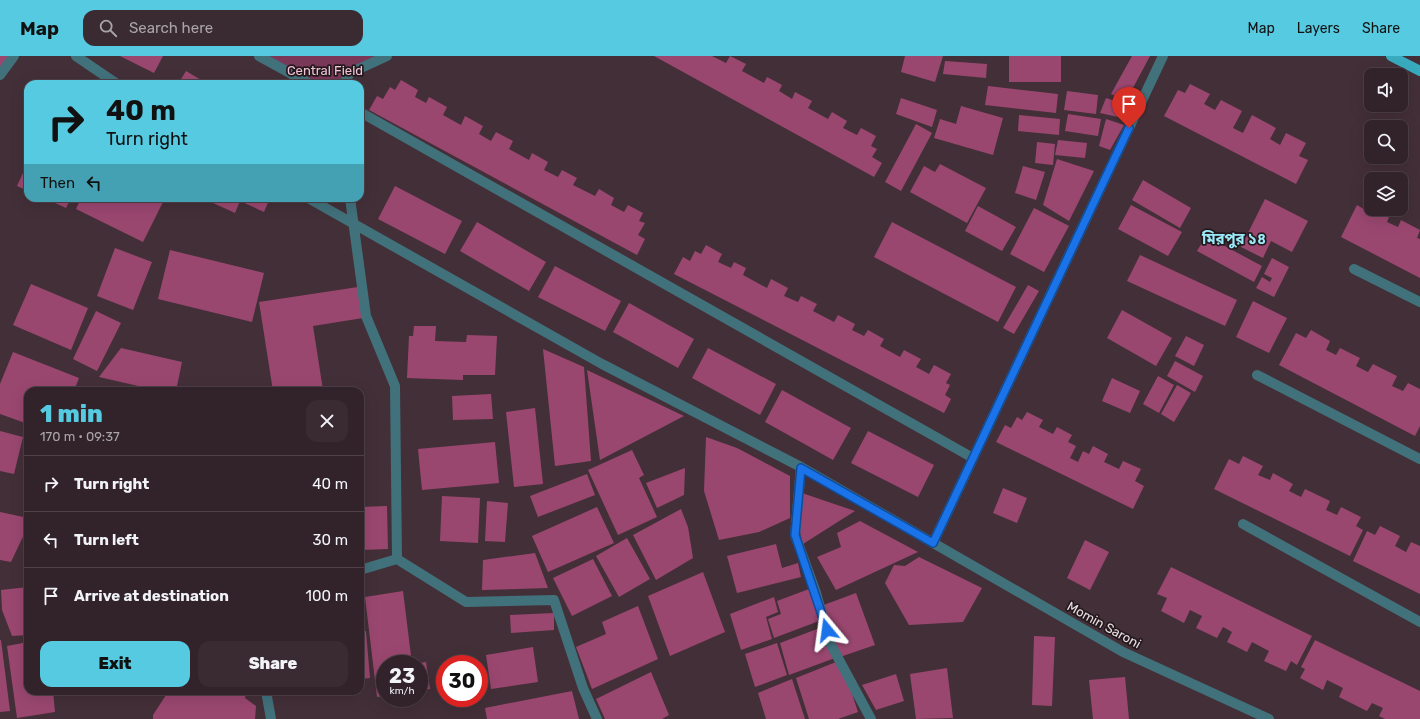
<!DOCTYPE html>
<html lang="en">
<head>
<meta charset="utf-8">
<style>
  :root { --surface:#32232a; --page:#3a2b32; --text:#f1f3f6; --muted:#a8a4a8; --line:#4d4047; --accent:#55cae0 }
  body { margin:0; font-family:Rubik,"Noto Sans Bengali",sans-serif; background:var(--page); color:var(--text); height:100vh; display:flex; flex-direction:column; font-size:15px; white-space:nowrap }
  * { box-sizing:border-box; margin:0 }
  p { font-size:13px; color:var(--muted) }
  .icon { flex:none; width:22px; height:22px; fill:none; stroke:currentColor; stroke-width:2; stroke-linecap:round; stroke-linejoin:round }
  .map { position:relative; flex:1; overflow:hidden }
  .panel { position:absolute; left:24px; top:331px; width:340px; height:308px; display:flex; flex-direction:column; background:var(--surface); border-radius:12px; box-shadow:0 4px 16px #0002,0 0 0 1px var(--line) }
  .panel>* { flex:none }
  .guide { position:absolute; left:24px; top:24px; width:340px; height:122px; border-radius:12px; box-shadow:0 4px 16px #0002,0 0 0 1px var(--line); background:#55cae0; color:#111; overflow:hidden }
  .tools { position:absolute; left:1364px; top:12px; display:grid; gap:8px }
  .tools a { display:grid; place-items:center; width:44px; height:44px; border-radius:8px; background:var(--surface); box-shadow:0 4px 16px #0002,0 0 0 1px var(--line); font-size:20px }
  .speed { position:absolute; left:376px; top:599px; display:flex; gap:8px; font-size:20px; font-weight:700; text-align:center }
  .speed>* { display:grid; place-content:center; width:52px; height:52px; border-radius:50%; background:var(--surface); box-shadow:0 4px 16px #0002,0 0 0 1px var(--line); line-height:1 }
  .speed small { font-size:10px; font-weight:400 }
  .speed .limit { border:6px solid #d22; background:#fff; color:#111 }
  .pin { position:absolute; display:grid; place-items:center; width:34px; height:34px; color:#fff; margin:-41px -17px; border-radius:50% 50% 50% 0; rotate:-45deg; box-shadow:0 0 4px #0007 }
  .pin .icon { rotate:45deg }
  .me { position:absolute; width:44px; margin:-22px; rotate:344deg; stroke-linejoin:round; filter:drop-shadow(0 0 3px #0008) }
  .turn { display:flex; align-items:center; gap:14px; height:84px; padding:0 16px; font-size:18px }
  .turn .icon { width:52px; height:52px; stroke-width:2.5 }
  .turn b { display:block; font-size:28px; line-height:34px }
  .then { display:flex; align-items:center; height:38px; padding:0 16px; background:#0003; gap:8px; font-size:15px }
  .round { display:grid; place-items:center; flex:none; width:42px; height:42px; border-radius:12px; background:var(--page) }
  .headline { display:flex; align-items:center; justify-content:space-between; height:68px; padding:0 16px }
  h1 { font-size:24px; font-weight:800; line-height:30px; color:var(--accent) }
  .cta { display:flex; gap:8px; margin-top:auto; padding:8px 16px }
  .cta a { flex:1; height:46px; border-radius:12px; background:var(--accent); color:#111; font-size:16px; font-weight:800; line-height:46px; text-align:center }
  .cta a+a { background:var(--page); color:var(--text) }
  ul { padding:0; list-style:none }
  li { display:flex; align-items:center; gap:12px; height:56px; padding:0 16px; border-top:1px solid var(--line) }
  li div { flex:1 }
  li b { display:block; font-size:15px }
  li em { font-style:normal }
  header { display:flex; align-items:center; gap:24px; box-sizing:border-box; height:56px; padding:0 20px; background:var(--accent); color:#111 }
  header strong { font-size:19px }
  nav { display:flex; gap:22px; margin-inline-start:auto; font-size:14px }
  .search { width:280px; height:36px; background:var(--page); display:flex; align-items:center; gap:10px; box-sizing:border-box; padding:0 14px; border-radius:12px; color:var(--muted); font-size:15px }
  .map>svg:first-child { display:block }
</style>
</head>
<body>
<header>
<strong>Map</strong>
<div class="search"><svg class="icon" aria-label="search" viewBox="0 0 24 24"><circle cx="10" cy="10" r="6"/><path d="M15 15l6 6"/></svg>Search here</div>
<nav><a>Map</a><a>Layers</a><a>Share</a></nav>
</header>
<div class="map">
<svg width="1420" height="663" viewBox="0 0 1420 663">
  <rect width="100%" height="100%" fill="#432f38"/>
  <path fill="#7a3858" d="M 265,0 L 385,0 L 347,12 L 337,28 L 320,28 Z"/>
  <path fill="#9a4770" d="M 0,0 L 8,0 L 0,15 Z
    M 120,0 L 163,0 L 154,17 Z
    M 654,0 L 712,0 L 726,7 L 730,0 L 746,8 L 742,15 L 764,27 L 767,21 L 782,29 L 779,35 L 792,43 L 795,36 L 812,45 L 808,52 L 828,63 L 832,56 L 847,65 L 843,72 L 857,79 L 861,72 L 876,80 L 871,90 L 877,93 L 872,101 L 882,107 L 874,121 Z
    M 905,0 L 943,0 L 935,26 L 901,16 Z
    M 1009,0 L 1061,0 L 1061,26 L 1009,26 Z
    M 1132,0 L 1150,0 L 1126,45 L 1111,38 Z
    M 945,5 L 987,8 L 986,22 L 943,18 Z
    M 186,15 L 208,28 L 178,28 Z
    M 401,24 L 418,34 L 415,41 L 426,47 L 429,41 L 447,51 L 443,59 L 461,69 L 465,60 L 483,70 L 479,78 L 491,85 L 496,76 L 513,85 L 509,93 L 529,104 L 532,97 L 548,106 L 544,114 L 558,121 L 562,114 L 577,122 L 573,129 L 595,140 L 599,133 L 614,142 L 611,149 L 624,156 L 628,149 L 643,157 L 639,165 L 645,167 L 638,179 L 645,183 L 637,199 L 369,54 L 377,40 L 383,43 L 390,31 L 395,34 Z
    M 1190,28 L 1210,38 L 1204,48 L 1215,54 L 1221,44 L 1242,55 L 1233,72 L 1243,77 L 1252,59 L 1276,72 L 1270,83 L 1280,89 L 1286,77 L 1306,87 L 1299,100 L 1308,104 L 1296,128 L 1164,60 L 1178,34 L 1185,37 Z
    M 988,30 L 1058,38 L 1056,57 L 985,49 Z
    M 1067,35 L 1098,39 L 1096,58 L 1064,54 Z
    M 901,42 L 937,54 L 932,71 L 896,58 Z
    M 1106,42 L 1131,50 L 1127,63 L 1100,57 Z
    M 961,50 L 1003,62 L 993,99 L 934,82 L 940,63 L 956,68 Z
    M 1068,58 L 1101,63 L 1098,80 L 1065,75 Z
    M 1019,59 L 1060,63 L 1059,79 L 1018,75 Z
    M 1106,63 L 1124,69 L 1110,94 L 1099,90 Z
    M 916,68 L 932,77 L 901,135 L 885,126 Z
    M 1058,84 L 1087,87 L 1085,102 L 1055,99 Z
    M 1037,86 L 1055,88 L 1053,109 L 1035,107 Z
    M 1057,103 L 1094,115 L 1069,165 L 1043,149 Z
    M 28,106 L 28,135 L 17,130 Z
    M 940,108 L 986,132 L 967,167 L 910,136 L 924,110 L 935,116 Z
    M 1023,110 L 1045,116 L 1036,144 L 1015,137 Z
    M 1143,124 L 1191,152 L 1180,172 L 1132,144 Z
    M 395,130 L 462,165 L 445,198 L 378,163 Z
    M 44,142 L 71,142 L 66,152 Z
    M 81,142 L 155,142 L 163,146 L 143,186 L 76,153 Z
    M 215,142 L 270,142 L 264,156 L 240,145 L 235,157 L 213,147 Z
    M 1265,143 L 1308,165 L 1292,196 L 1271,185 L 1263,202 L 1241,191 Z
    M 1371,148 L 1371,153 L 1384,153 L 1391,156 L 1387,166 L 1398,171 L 1401,164 L 1420,174 L 1417,182 L 1420,183 L 1420,222 L 1341,181 L 1357,149 L 1367,155 Z
    M 1131,149 L 1182,176 L 1168,200 L 1118,173 Z
    M 978,150 L 1016,171 L 1002,195 L 965,175 Z
    M 1034,152 L 1069,170 L 1044,216 L 1010,198 Z
    M 477,166 L 546,206 L 529,235 L 460,195 Z
    M 892,166 L 1016,231 L 998,266 L 874,201 Z
    M 1206,180 L 1262,210 L 1254,226 L 1197,195 Z
    M 706,189 L 722,198 L 718,206 L 731,212 L 734,206 L 746,212 L 743,219 L 767,232 L 771,223 L 788,232 L 784,240 L 798,246 L 801,240 L 817,248 L 813,255 L 834,266 L 838,259 L 855,268 L 852,274 L 864,280 L 868,274 L 884,283 L 880,290 L 900,301 L 904,294 L 921,303 L 916,311 L 929,318 L 934,309 L 951,318 L 946,327 L 950,329 L 945,339 L 951,343 L 944,357 L 674,218 L 683,201 L 690,205 L 695,195 L 701,198 Z
    M 115,192 L 152,206 L 133,254 L 97,240 Z
    M 170,194 L 264,217 L 252,266 L 158,243 Z
    M 1140,199 L 1237,244 L 1225,270 L 1127,225 Z
    M 1272,202 L 1289,211 L 1274,241 L 1256,232 L 1262,221 L 1270,226 L 1272,222 L 1264,218 Z
    M 555,210 L 621,245 L 605,275 L 538,241 Z
    M 31,228 L 88,252 L 71,294 L 13,269 Z
    M 1028,229 L 1039,235 L 1014,278 L 1003,272 Z
    M 358,231 L 363,262 L 313,270 L 323,334 L 273,335 L 259,246 Z
    M 1253,245 L 1287,262 L 1269,297 L 1236,281 Z
    M 629,247 L 694,283 L 678,312 L 613,276 Z
    M 1122,254 L 1172,282 L 1156,310 L 1107,282 Z
    M 96,255 L 121,267 L 97,315 L 73,303 Z
    M 414,270 L 436,270 L 435,285 L 466,286 L 467,279 L 497,280 L 495,319 L 463,319 L 463,324 L 407,322 L 409,280 L 413,280 Z
    M 1311,274 L 1330,285 L 1326,294 L 1336,299 L 1340,292 L 1360,302 L 1356,310 L 1368,316 L 1373,308 L 1397,320 L 1392,330 L 1403,335 L 1408,327 L 1420,333 L 1420,370 L 1415,380 L 1279,309 L 1296,277 L 1306,282 Z
    M 1186,280 L 1204,289 L 1194,310 L 1175,300 Z
    M 121,292 L 182,306 L 176,335 L 160,335 L 99,321 Z
    M 708,292 L 776,328 L 760,359 L 692,322 Z
    M 543,293 L 584,311 L 591,405 L 555,410 Z
    M 13,296 L 79,322 L 74,335 L 28,335 L 28,368 L 0,358 L 0,328 Z
    M 1175,305 L 1203,320 L 1195,336 L 1167,320 Z
    M 587,314 L 684,360 L 600,404 Z
    M 1158,320 L 1174,329 L 1159,357 L 1143,348 Z
    M 1112,322 L 1140,335 L 1130,357 L 1102,345 Z
    M 1177,329 L 1191,337 L 1174,366 L 1161,358 Z
    M 782,334 L 851,372 L 833,404 L 765,366 Z
    M 491,338 L 493,363 L 453,364 L 452,340 Z
    M 535,352 L 543,428 L 514,431 L 506,356 Z
    M 1027,356 L 1043,364 L 1039,371 L 1053,378 L 1057,371 L 1072,379 L 1068,386 L 1076,390 L 1070,402 L 1078,406 L 1083,395 L 1089,398 L 1093,390 L 1108,398 L 1104,406 L 1119,413 L 1123,405 L 1141,413 L 1135,425 L 1144,430 L 1133,453 L 996,386 L 1005,369 L 1011,372 L 1017,361 L 1022,364 Z
    M 0,375 L 23,381 L 14,418 L 0,415 Z
    M 868,375 L 934,409 L 918,441 L 851,407 Z
    M 706,381 L 737,392 L 790,420 L 790,462 L 759,476 L 719,484 L 704,435 Z
    M 495,386 L 499,427 L 422,434 L 418,393 Z
    M 632,394 L 644,419 L 639,422 L 657,461 L 618,479 L 588,414 Z
    M 1243,400 L 1263,410 L 1258,419 L 1270,424 L 1273,417 L 1293,428 L 1289,435 L 1301,441 L 1305,433 L 1330,445 L 1326,454 L 1337,459 L 1341,451 L 1361,461 L 1356,470 L 1363,474 L 1350,500 L 1214,433 L 1229,403 L 1239,408 Z
    M 685,412 L 684,439 L 657,452 L 646,427 Z
    M 587,418 L 595,439 L 538,461 L 530,440 Z
    M 1003,432 L 1027,442 L 1017,467 L 993,457 Z
    M 802,437 L 855,455 L 803,488 L 799,472 Z
    M 442,440 L 480,442 L 478,487 L 440,485 Z
    M 487,445 L 508,447 L 505,486 L 485,485 Z
    M 387,450 L 388,493 L 360,494 L 360,451 Z
    M 597,451 L 614,487 L 548,516 L 532,480 Z
    M 681,453 L 688,471 L 693,502 L 656,524 L 633,479 Z
    M 0,456 L 28,462 L 28,470 L 11,506 L 0,504 Z
    M 860,465 L 918,496 L 836,534 L 817,501 L 841,491 L 837,477 Z
    M 1380,470 L 1400,480 L 1395,490 L 1406,496 L 1411,486 L 1420,490 L 1420,538 L 1353,505 L 1367,475 L 1375,479 Z
    M 627,482 L 650,523 L 619,541 L 596,500 Z
    M 1085,484 L 1109,496 L 1090,534 L 1067,522 Z
    M 776,488 L 782,512 L 798,507 L 801,521 L 737,537 L 727,500 Z
    M 535,497 L 548,532 L 482,534 L 483,504 Z
    M 919,501 L 982,532 L 963,566 L 909,569 L 885,527 L 894,509 L 905,510 Z
    M 593,503 L 612,540 L 572,560 L 553,522 Z
    M 1171,511 L 1312,580 L 1297,609 L 1291,605 L 1286,615 L 1264,605 L 1269,595 L 1252,586 L 1247,596 L 1227,586 L 1232,576 L 1223,571 L 1217,582 L 1196,572 L 1202,560 L 1190,554 L 1184,567 L 1161,555 L 1167,542 L 1157,538 Z
    M 703,516 L 725,576 L 670,600 L 648,540 Z
    M 28,531 L 28,579 L 12,580 L 2,554 L 1,534 Z
    M 809,533 L 819,565 L 774,582 L 768,563 L 781,558 L 777,545 Z
    M 403,535 L 412,608 L 385,608 L 385,640 L 377,641 L 365,541 Z
    M 856,537 L 875,589 L 840,601 L 821,550 Z
    M 774,541 L 778,556 L 766,561 L 772,583 L 741,594 L 730,558 Z
    M 638,550 L 658,603 L 592,633 L 576,591 L 606,578 L 602,566 Z
    M 554,557 L 554,574 L 511,577 L 510,559 Z
    M 825,570 L 835,602 L 789,619 L 780,587 Z
    M 366,575 L 370,622 L 360,623 L 360,576 Z
    M 1034,580 L 1055,581 L 1052,650 L 1032,649 Z
    M 0,584 L 1,584 L 10,655 L 0,656 Z
    M 1315,584 L 1420,635 L 1420,663 L 1385,663 L 1379,660 L 1383,652 L 1372,647 L 1367,655 L 1339,641 L 1343,632 L 1327,624 L 1323,634 L 1300,622 L 1305,613 L 1301,611 Z
    M 28,586 L 28,635 L 53,635 L 55,656 L 17,662 L 7,590 Z
    M 777,587 L 787,619 L 755,631 L 745,598 Z
    M 533,591 L 538,626 L 491,633 L 486,599 Z
    M 841,604 L 858,656 L 838,663 L 809,663 L 796,622 Z
    M 426,606 L 430,633 L 419,634 L 419,607 Z
    M 947,612 L 953,662 L 916,663 L 910,618 Z
    M 651,616 L 669,659 L 662,663 L 605,663 L 596,643 Z
    M 896,618 L 904,645 L 876,654 L 862,629 Z
    M 1125,621 L 1129,663 L 1093,663 L 1089,624 Z
    M 792,623 L 805,663 L 766,663 L 758,637 Z
    M 165,635 L 246,635 L 245,642 L 256,650 L 255,663 L 153,663 L 153,659 L 166,639 Z
    M 572,635 L 579,663 L 487,663 L 485,652 Z"/>
  <g fill="none" stroke-linecap="round" stroke-linejoin="round">
    <path stroke="#41717b" stroke-width="10" d="M 76,0 L 117,28
      M 259,0 L 310,28
      M 0,19 L 14,0
      M 343,28 L 350,17 L 387,0
      M 360,56 L 973,402
      M 308,142 L 602,308 L 801,411 L 1123,596 L 1269,663
      M 350,142 L 366,260 L 395,330 L 397,503
      M 1354,213 L 1420,246
      M 1257,319 L 1420,403
      M 801,411 L 795,479 L 816,537 L 830,587 L 871,663
      M 1243,468 L 1420,566
      M 933,487 L 1163,0
      M 360,514 L 397,503 L 466,546 L 554,544 L 583,632 L 597,663
      M 266,635 L 271,663"/>
    <path stroke="#39abbf" stroke-width="10" d="M 1391,0 L 1420,15"/>
  </g>
  <g fill="none" stroke-linecap="round" stroke-linejoin="round">
    <g stroke="#114b97" stroke-width="10">
      <path id="route" d="M 827,574 L 795,479 L 801,412 L 933,487 L 1129,72"/>
    </g>
    <use href="#route" stroke="#1a73e8" stroke-width="7"/>
  </g>
  <g text-anchor="middle" dominant-baseline="central" stroke-width="3.5" stroke-linejoin="round" paint-order="stroke">
    <g font-size="13" fill="#f4c4d8" stroke="#241a1e">
      <text x="325" y="14">Central Field</text>
    </g>
    <g font-size="13" fill="#ebdee3" stroke="#241a1e">
      <text transform="translate(1104 569) rotate(29)">Momin Saroni</text>
    </g>
    <g font-size="15" font-weight="bold" fill="#9beafa" stroke="#241a1e">
      <text x="1234" y="183">মিরপুর ১৪</text>
    </g>
  </g>
</svg>
<div class="tools">
<a><svg class="icon" aria-label="sound" viewBox="0 0 24 24"><path d="M4 9h4l5-4v14l-5-4H4zM17 9q2 3 0 6"/></svg></a>
<a><svg class="icon" aria-label="search" viewBox="0 0 24 24"><circle cx="10" cy="10" r="6"/><path d="M15 15l6 6"/></svg></a>
<a><svg class="icon" aria-label="layers" viewBox="0 0 24 24"><path d="M12 4l9 5-9 5-9-5zM3 14l9 5 9-5"/></svg></a>
</div>
<div class="speed"><div>23<small>km/h</small></div><div class="limit">30</div></div>
<div class="pin" style="left:1129px;top:72px;background:#d93025"><svg class="icon" aria-label="arrive" viewBox="0 0 24 24"><path d="M6 21V4h12l-3 4 3 4H6"/></svg></div>
<svg class="me" style="left:827px;top:574px" viewBox="-20 -20 40 40"><path d="M0-17L14 15 0 8-14 15z" fill="#1a73e8" stroke="#fff" stroke-width="4"/></svg>
<div class="guide">
<div class="turn"><svg class="icon" aria-label="right" viewBox="0 0 24 24"><path d="M7 20v-9h11M14 6l5 5-5 5"/></svg><div><b>40 m</b>Turn right</div></div>
<div class="then">Then<svg class="icon" aria-label="left" viewBox="0 0 24 24"><path d="M17 20v-9H6M10 6l-5 5 5 5"/></svg></div>
</div>
<section class="panel">
<div class="headline"><div><h1>1 min</h1><p>170 m · 09:37</p></div><a class="round"><svg class="icon" aria-label="close" viewBox="0 0 24 24"><path d="M6 6l12 12M18 6L6 18"/></svg></a></div>
<ul>
<li><svg class="icon" aria-label="right" viewBox="0 0 24 24"><path d="M7 20v-9h11M14 6l5 5-5 5"/></svg><div><b>Turn right</b></div><em>40 m</em></li>
<li><svg class="icon" aria-label="left" viewBox="0 0 24 24"><path d="M17 20v-9H6M10 6l-5 5 5 5"/></svg><div><b>Turn left</b></div><em>30 m</em></li>
<li><svg class="icon" aria-label="arrive" viewBox="0 0 24 24"><path d="M6 21V4h12l-3 4 3 4H6"/></svg><div><b>Arrive at destination</b></div><em>100 m</em></li>
</ul>
<div class="cta"><a>Exit</a><a>Share</a></div>
</section>
</div>
</body>
</html>
